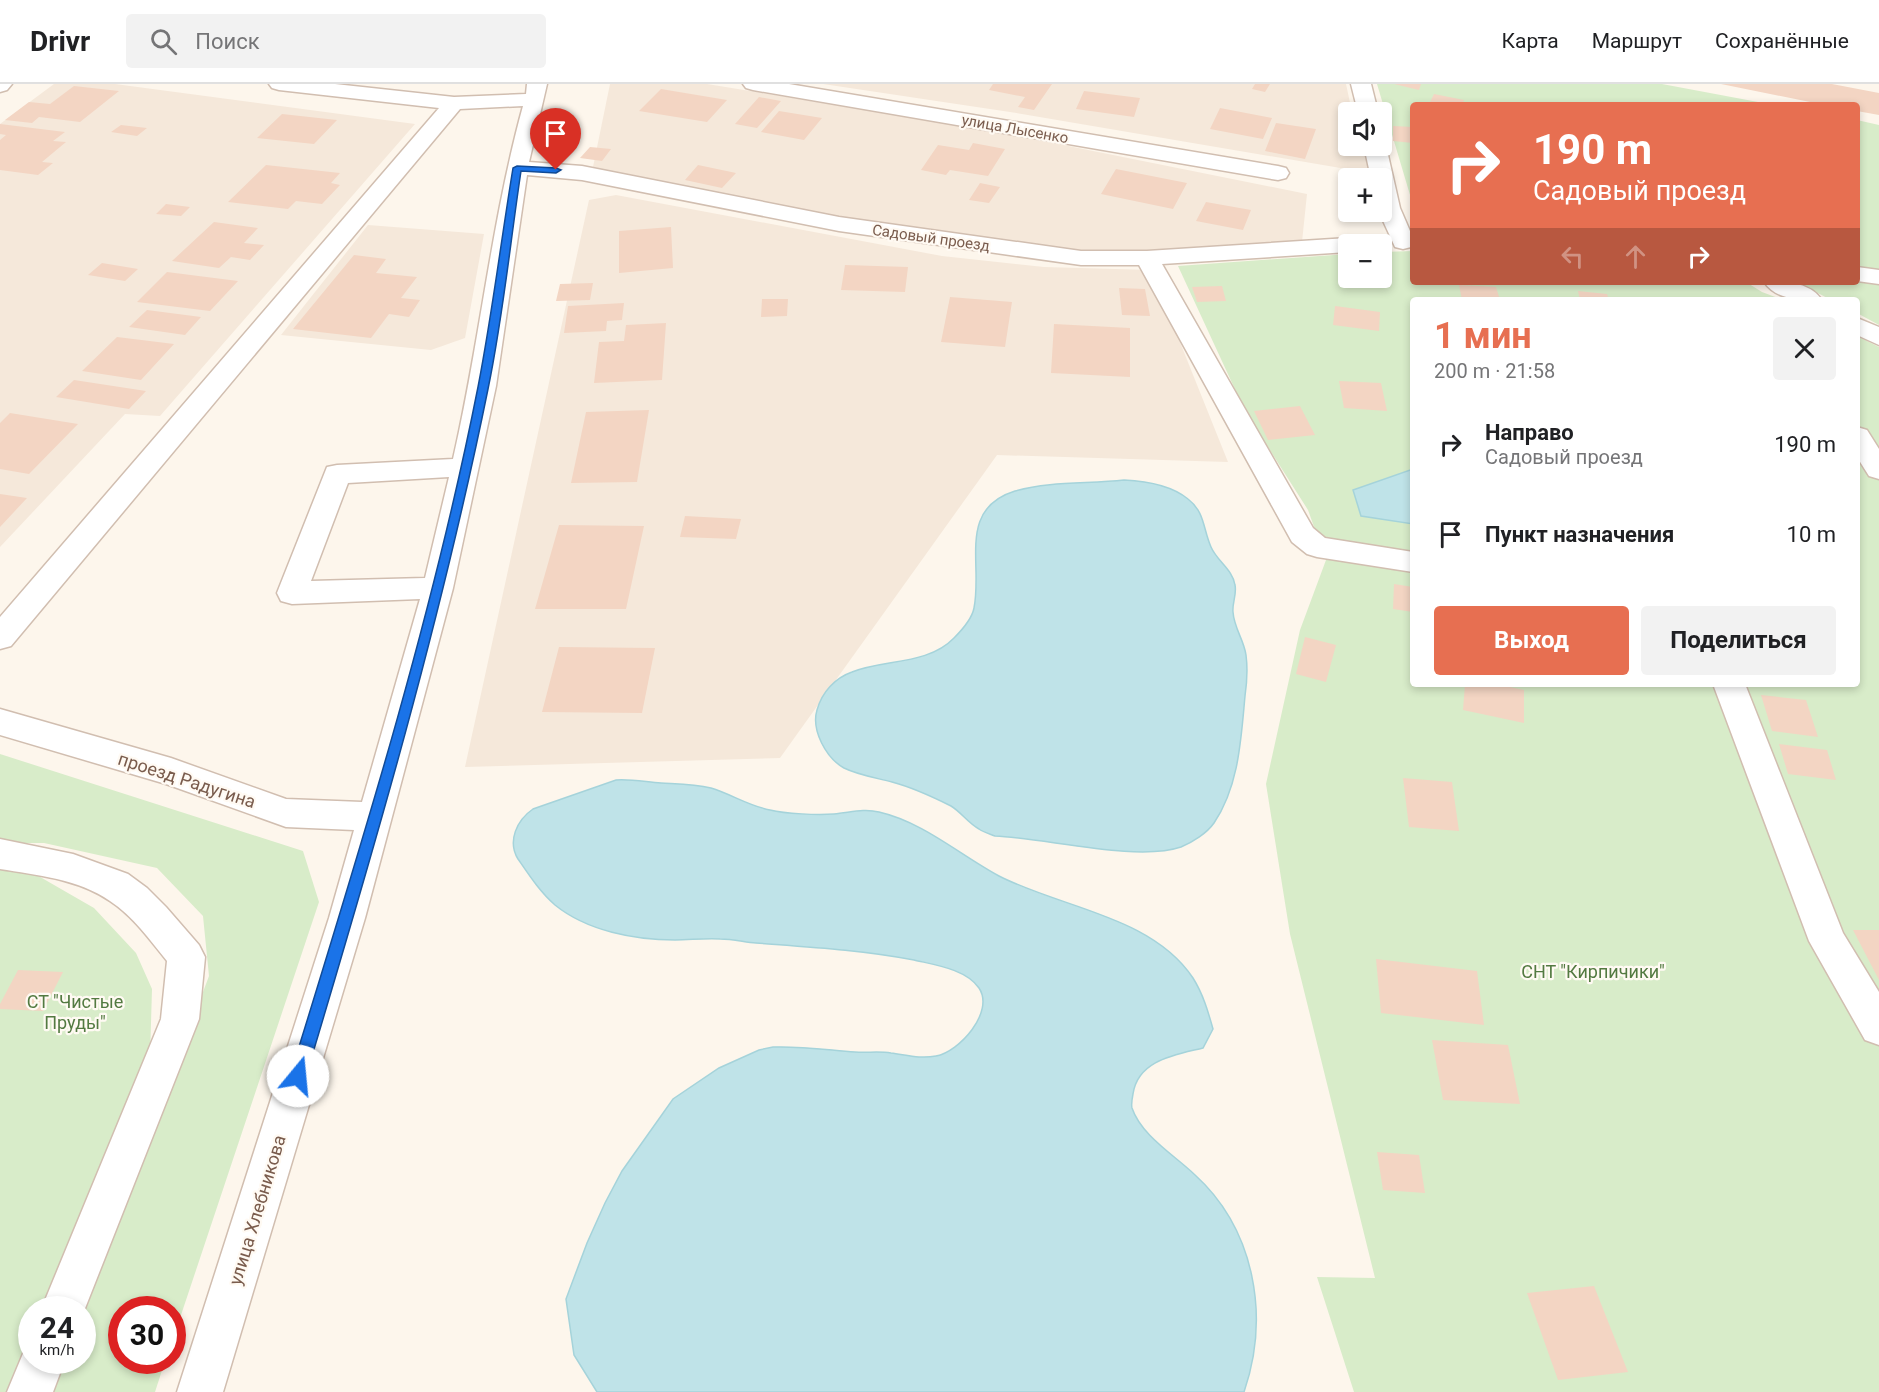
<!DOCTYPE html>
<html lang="ru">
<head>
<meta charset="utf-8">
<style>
  :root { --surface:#fff; --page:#f2f2f2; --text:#202124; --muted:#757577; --line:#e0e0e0; --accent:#e76f51 }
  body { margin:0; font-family:Roboto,sans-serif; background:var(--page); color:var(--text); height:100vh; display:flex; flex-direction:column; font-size:22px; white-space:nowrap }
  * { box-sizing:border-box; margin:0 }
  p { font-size:20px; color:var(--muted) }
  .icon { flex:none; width:33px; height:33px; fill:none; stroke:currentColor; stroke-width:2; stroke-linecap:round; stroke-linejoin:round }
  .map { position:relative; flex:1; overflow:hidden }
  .details { position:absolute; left:1410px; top:213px; width:450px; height:390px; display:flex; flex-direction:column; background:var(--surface); border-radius:6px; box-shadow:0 3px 9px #0003 }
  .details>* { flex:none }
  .top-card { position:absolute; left:1410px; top:18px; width:450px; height:183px; border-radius:6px; box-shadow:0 3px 9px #0003; background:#e76f51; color:#fff; overflow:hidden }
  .fabs { position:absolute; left:1338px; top:18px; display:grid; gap:12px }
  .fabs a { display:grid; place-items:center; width:54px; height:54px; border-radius:6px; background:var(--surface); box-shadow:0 3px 9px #0003; font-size:30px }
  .speed { position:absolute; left:18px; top:1212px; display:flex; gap:12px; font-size:30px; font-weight:700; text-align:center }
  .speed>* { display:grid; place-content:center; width:78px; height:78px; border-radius:50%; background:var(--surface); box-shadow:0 3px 9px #0003; line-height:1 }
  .speed small { font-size:15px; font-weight:400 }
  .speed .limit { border:9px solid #d22; background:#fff; color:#111 }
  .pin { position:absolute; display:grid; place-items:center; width:51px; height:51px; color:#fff; margin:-62px -26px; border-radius:50% 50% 50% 0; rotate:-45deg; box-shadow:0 0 6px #0007 }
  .pin .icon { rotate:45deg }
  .me { position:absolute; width:66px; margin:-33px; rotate:17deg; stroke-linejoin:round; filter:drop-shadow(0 0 4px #0008) }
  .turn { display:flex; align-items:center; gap:21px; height:126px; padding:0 24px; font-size:27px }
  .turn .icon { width:78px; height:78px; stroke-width:2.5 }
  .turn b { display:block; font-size:42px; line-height:51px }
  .lanes { display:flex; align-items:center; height:57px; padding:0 24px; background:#0003; justify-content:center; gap:30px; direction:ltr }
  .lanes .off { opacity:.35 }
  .round { display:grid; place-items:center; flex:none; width:63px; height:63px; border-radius:6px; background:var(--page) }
  .summary { display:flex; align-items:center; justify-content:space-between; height:102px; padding:0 24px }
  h1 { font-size:36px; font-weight:700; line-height:45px; color:var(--accent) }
  .button { display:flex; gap:12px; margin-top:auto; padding:12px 24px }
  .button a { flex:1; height:69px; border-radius:6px; background:var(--accent); color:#fff; font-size:24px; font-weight:700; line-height:69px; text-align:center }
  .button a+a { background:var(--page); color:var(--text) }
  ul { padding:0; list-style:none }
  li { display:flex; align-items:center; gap:18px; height:90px; padding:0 24px }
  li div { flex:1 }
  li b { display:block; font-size:22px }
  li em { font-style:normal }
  header { display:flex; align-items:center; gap:36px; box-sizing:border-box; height:84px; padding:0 30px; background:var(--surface); border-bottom:2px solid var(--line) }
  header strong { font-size:28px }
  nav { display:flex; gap:33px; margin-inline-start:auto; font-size:21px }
  .search { width:420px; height:54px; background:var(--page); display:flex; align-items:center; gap:15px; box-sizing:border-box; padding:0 21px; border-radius:6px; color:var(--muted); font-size:22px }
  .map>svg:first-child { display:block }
</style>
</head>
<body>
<header>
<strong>Drivr</strong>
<div class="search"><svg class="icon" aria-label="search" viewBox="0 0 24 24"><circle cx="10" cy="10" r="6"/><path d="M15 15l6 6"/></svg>Поиск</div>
<nav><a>Карта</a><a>Маршрут</a><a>Сохранённые</a></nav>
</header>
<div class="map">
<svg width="1879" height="1308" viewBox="0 0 1879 1308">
  <rect width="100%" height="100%" fill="#fdf6ec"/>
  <path fill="#f5e8da" d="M 54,0 L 115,0 L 415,40 L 160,332 L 125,330 L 0,463 L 0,40 Z
    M 610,0 L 707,0 L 999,48 L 1307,110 L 1302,158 L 1139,172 L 963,159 L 773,124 L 593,83 Z
    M 823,0 L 1346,0 L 1352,28 L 1348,28 L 1348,62 L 1362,62 L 1370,89 L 1010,28 Z
    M 616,111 L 942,172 L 1044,183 L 1151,186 L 1228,378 L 997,371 L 780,674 L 465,683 L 589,116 Z
    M 368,141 L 484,150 L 465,254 L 431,266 L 281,251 Z"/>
  <path fill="#d8ecc9" d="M 1377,0 L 1662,0 L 1774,21 L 1413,21 L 1413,121 Z
    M 1857,36 L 1879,41 L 1879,241 L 1857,229 L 1857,216 L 1831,216 L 1797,198 L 1857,198 Z
    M 1413,167 L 1413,198 L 1746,198 L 1762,208 L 1783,216 L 1413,216 L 1413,600 L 1857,600 L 1857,252 L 1879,263 L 1879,1308 L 1354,1308 L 1317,1193 L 1375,1194 L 1290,850 L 1266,700 L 1300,546 L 1326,476 L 1308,426 L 1245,327 L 1178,182 L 1348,170 L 1348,194 L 1382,194 L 1382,168 Z
    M 0,670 L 303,767 L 319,818 L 173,1255 L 172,1226 L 122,1226 L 122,1276 L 165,1277 L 155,1308 L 53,1308 L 65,1277 L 82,1276 L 83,1229 L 209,892 L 203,832 L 157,784 L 44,759 L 0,759 Z
    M 0,786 L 28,786 L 94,824 L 136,869 L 152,905 L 150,973 L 42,1225 L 32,1226 L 31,1251 L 7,1308 L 0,1308 Z"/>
  <path fill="#bfe3e8" stroke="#a5d3da" stroke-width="1.5" d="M 1413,385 L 1413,440 L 1361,432 L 1353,406 Z
    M 1124,396 C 1145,397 1171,401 1188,415 C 1205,428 1203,445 1211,463 C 1217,477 1233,486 1235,501 C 1237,510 1232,519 1233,528 C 1234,544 1244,556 1246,571 C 1248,586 1247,598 1245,612 C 1241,655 1239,702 1214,739 C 1207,749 1193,758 1181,763 C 1137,778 1045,754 995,752 C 990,750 983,748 979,745 C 968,739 961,728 951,722 C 933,713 911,703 892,698 C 877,694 858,691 844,684 C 826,674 811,646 817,626 C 822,608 835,594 852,588 C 885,575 928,581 954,554 C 962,546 972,535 974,524 C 983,480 957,425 1015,407 C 1050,397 1088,400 1124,396 Z
    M 616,696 C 632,695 646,698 661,699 C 678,700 694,700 711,704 C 731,710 749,722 770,726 C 786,730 817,731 834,730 C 849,729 863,724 879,728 C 923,738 960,771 999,792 C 1061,824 1152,832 1193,894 C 1203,910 1208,927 1213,945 L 1203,964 C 1175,971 1138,976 1133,1010 C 1132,1015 1131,1020 1132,1024 C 1141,1051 1174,1071 1194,1090 C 1255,1145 1270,1232 1244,1308 L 597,1308 L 574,1271 L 566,1215 L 587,1159 L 605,1119 L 622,1087 L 673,1015 L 719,984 L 759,966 L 773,963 C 801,962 828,966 855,968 C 867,969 879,967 891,969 C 907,971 920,975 936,972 C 959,968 995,928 979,904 C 966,885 935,881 914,876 C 862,866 809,863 756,859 C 744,858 733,855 720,855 C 705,854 690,856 675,856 C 635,856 587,847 555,821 C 540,808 529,791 518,775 C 507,757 517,736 533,725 Z"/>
  <path fill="#f3d5c3" d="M 993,0 L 1052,0 L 1034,26 L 1018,23 L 1025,13 L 989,6 Z
    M 1255,0 L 1270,0 L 1265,8 L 1252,5 Z
    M 1394,0 L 1421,0 L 1419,6 Z
    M 1721,0 L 1832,0 L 1879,9 L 1879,31 L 1857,27 L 1857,21 L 1825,21 Z
    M 74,2 L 119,7 L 80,38 L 39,33 L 32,39 L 5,36 L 29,18 L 50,20 Z
    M 661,5 L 727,16 L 707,38 L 639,27 Z
    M 1084,7 L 1140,14 L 1134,33 L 1076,25 Z
    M 1434,10 L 1464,16 L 1462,21 L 1430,18 Z
    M 759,13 L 781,17 L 757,44 L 735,40 Z
    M 1220,24 L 1272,34 L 1263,55 L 1210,45 Z
    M 779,27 L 822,34 L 804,56 L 761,48 Z
    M 282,30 L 337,36 L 314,60 L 257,54 Z
    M 1276,39 L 1316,45 L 1305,75 L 1265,67 Z
    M 0,40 L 65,48 L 53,57 L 66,58 L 42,78 L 53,79 L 38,91 L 0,86 L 0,56 L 6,51 L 0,50 Z
    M 121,41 L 147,44 L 137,52 L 111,48 Z
    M 1393,42 L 1413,43 L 1413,59 L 1393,57 Z
    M 973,59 L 1005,65 L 988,92 L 950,86 L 946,91 L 921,86 L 938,61 L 969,66 Z
    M 590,63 L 611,65 L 602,77 L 580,74 Z
    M 266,81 L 340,89 L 331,99 L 340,101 L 322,120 L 296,117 L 288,125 L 228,118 Z
    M 698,81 L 736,89 L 722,104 L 685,96 Z
    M 1116,85 L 1187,99 L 1173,125 L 1101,110 Z
    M 980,99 L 1000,103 L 989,119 L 969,116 Z
    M 1206,118 L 1251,126 L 1243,146 L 1196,137 Z
    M 166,120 L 190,123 L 181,132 L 156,130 Z
    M 214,138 L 258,144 L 244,159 L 264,161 L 250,176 L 231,173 L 219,184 L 172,177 Z
    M 671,143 L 673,184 L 619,189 L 619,147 Z
    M 354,171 L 386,175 L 376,189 L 417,193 L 401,214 L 420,216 L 409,233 L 389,230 L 371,254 L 293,245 Z
    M 102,179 L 138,185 L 125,197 L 88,191 Z
    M 845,181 L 908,183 L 905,208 L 841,206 Z
    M 167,188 L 238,197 L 210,227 L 137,218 Z
    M 593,199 L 590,216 L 556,217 L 560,200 Z
    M 1459,201 L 1496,203 L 1500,216 L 1462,216 Z
    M 1222,202 L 1226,217 L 1197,218 L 1192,203 Z
    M 1119,204 L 1145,205 L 1150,232 L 1122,231 Z
    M 1578,207 L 1607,210 L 1609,216 L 1580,216 Z
    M 950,213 L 1012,218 L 1005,263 L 941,258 Z
    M 762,215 L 788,215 L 787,232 L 761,233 Z
    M 624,219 L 622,236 L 607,237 L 606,247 L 564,249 L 568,222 Z
    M 1335,222 L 1380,228 L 1379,247 L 1333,241 Z
    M 147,226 L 201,233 L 185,251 L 129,243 Z
    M 666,239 L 662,296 L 594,299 L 599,258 L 624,257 L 626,241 Z
    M 1054,240 L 1130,244 L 1130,293 L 1051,289 Z
    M 117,253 L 174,260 L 141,296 L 82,287 Z
    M 74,296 L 146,307 L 129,325 L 56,313 Z
    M 1339,297 L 1381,299 L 1387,327 L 1344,324 Z
    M 1300,322 L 1315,351 L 1268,356 L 1254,327 Z
    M 649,326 L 637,398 L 571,399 L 586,328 Z
    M 10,329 L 78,340 L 29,390 L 0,385 L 0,339 Z
    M 0,410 L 27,414 L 0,443 Z
    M 685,432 L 741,435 L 736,455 L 680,453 Z
    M 559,441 L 644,442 L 626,525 L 535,525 Z
    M 1394,500 L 1413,503 L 1413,528 L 1393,525 Z
    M 1305,553 L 1336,561 L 1326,598 L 1296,590 Z
    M 559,563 L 655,564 L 642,629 L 542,628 Z
    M 1465,600 L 1496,600 L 1524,606 L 1524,639 L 1463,626 Z
    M 1761,611 L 1806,616 L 1818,653 L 1772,647 Z
    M 1779,660 L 1827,666 L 1836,696 L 1788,690 Z
    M 1403,694 L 1452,698 L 1459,747 L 1409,743 Z
    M 1853,846 L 1879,846 L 1879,896 Z
    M 1376,875 L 1477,887 L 1484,941 L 1381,929 Z
    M 18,886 L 63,888 L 43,927 L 0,925 L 0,920 Z
    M 1432,956 L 1508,961 L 1520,1020 L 1443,1016 Z
    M 1377,1068 L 1419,1071 L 1425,1109 L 1383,1106 Z
    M 1594,1202 L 1628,1288 L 1558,1296 L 1527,1209 Z"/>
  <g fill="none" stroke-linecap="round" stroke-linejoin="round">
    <g stroke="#d1beb0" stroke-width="3">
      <path id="minor" d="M 0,0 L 12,0 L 7,6 L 0,8 Z
        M 269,0 L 335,0 L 454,13 L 526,10 L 527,0 L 547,0 L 529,78 L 582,82 L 839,133 L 1081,167 L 1147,167 L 1348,154 L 1356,156 L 1359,160 L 1348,160 L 1348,168 L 1162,180 L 1313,444 L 1325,454 L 1413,468 L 1413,488 L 1317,473 L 1307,470 L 1292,458 L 1139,181 L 1081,181 L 839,147 L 582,96 L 527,91 L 496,302 L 453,504 L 365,834 L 223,1308 L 177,1308 L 329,834 L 354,746 L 286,743 L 166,700 L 0,651 L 0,625 L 171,674 L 286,715 L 362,718 L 420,515 L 292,520 L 281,517 L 277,509 L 327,383 L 337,381 L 453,375 C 480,258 491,138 523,22 L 460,25 L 11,562 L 0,565 L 0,533 L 439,24 L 279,6 L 272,4 ZM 449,393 L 425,494 L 311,497 L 348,399 Z
        M 743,0 L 789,0 L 1278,82 L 1286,84 L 1289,89 L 1286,94 L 1278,96 L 753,6 L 746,4 Z
        M 1351,0 L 1371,0 L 1378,28 L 1358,28 Z
        M 1382,57 L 1386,62 L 1400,124 L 1413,154 L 1411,163 L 1403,165 L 1395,163 L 1379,128 L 1382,128 L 1382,94 L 1371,94 L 1364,62 L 1382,62 Z
        M 1857,183 L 1879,186 L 1879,200 L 1857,197 Z
        M 1764,198 C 1784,198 1809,197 1822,216 C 1802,216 1777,217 1764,198 Z
        M 1857,234 L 1879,243 L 1879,261 L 1857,251 Z
        M 1857,343 L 1867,346 L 1879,365 L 1879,395 L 1869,392 L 1857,373 Z
        M 1713,600 L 1745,600 L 1843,849 L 1879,908 L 1879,961 L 1865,956 L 1809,857 Z
        M 0,755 L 73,770 L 128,790 L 147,804 L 166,823 L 199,861 L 205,873 L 199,935 L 82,1232 L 82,1226 L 41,1226 L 161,935 L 167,877 C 150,856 133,832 110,817 C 79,795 36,791 0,785 Z
        M 32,1258 L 32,1276 L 65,1276 L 53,1308 L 7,1308 L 27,1260 Z"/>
    </g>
    <use href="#minor" fill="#fff" fill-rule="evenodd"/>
  </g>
  <path fill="#1a73e8" stroke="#114b97" stroke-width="1.5" d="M 517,82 L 556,84 L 561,86 L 556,89 L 521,87 C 510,160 503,233 488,305 C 441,537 374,765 306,992 L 304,998 L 298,1000 L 292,998 L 290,992 C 360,765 432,536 478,303 C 492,231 501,157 513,84 Z"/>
  <g text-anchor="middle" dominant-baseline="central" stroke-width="4.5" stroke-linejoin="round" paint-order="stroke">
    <g font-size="15" fill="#7a5c4d" stroke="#fffaf3">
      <text transform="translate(1015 45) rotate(10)">улица Лысенко</text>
      <text transform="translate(931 154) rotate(8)">Садовый проезд</text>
    </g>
    <g font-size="18" fill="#7a5c4d" stroke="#fffaf3">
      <text transform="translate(187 696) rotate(18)">проезд Радугина</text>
      <text transform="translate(257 1126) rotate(-73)">улица Хлебникова</text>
    </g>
    <g font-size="18" fill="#537a41" stroke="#fffaf3">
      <text x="1593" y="887">СНТ "Кирпичики"</text>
      <text x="75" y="917">СТ "Чистые<tspan x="75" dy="21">Пруды"</tspan></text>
    </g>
  </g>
</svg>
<div class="fabs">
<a><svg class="icon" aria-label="sound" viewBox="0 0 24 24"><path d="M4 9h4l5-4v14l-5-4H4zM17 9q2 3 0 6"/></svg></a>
<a>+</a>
<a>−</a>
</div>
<div class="speed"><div>24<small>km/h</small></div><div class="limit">30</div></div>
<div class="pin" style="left:556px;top:86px;background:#d93025"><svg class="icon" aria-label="arrive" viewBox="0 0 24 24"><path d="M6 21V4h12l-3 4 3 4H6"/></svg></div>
<svg class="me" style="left:298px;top:992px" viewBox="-20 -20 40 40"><circle r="19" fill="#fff"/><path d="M0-13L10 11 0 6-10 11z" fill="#1a73e8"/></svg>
<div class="top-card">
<div class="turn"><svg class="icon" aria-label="right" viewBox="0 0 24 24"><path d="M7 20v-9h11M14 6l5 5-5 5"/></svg><div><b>190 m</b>Садовый проезд</div></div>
<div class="lanes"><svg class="icon off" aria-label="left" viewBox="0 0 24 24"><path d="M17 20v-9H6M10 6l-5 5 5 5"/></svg><svg class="icon off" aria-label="ahead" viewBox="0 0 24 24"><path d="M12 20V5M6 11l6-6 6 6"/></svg><svg class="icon" aria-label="right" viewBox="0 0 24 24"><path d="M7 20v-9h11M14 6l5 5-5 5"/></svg></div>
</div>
<section class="details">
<div class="summary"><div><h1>1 мин</h1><p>200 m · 21:58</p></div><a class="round"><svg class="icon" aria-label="close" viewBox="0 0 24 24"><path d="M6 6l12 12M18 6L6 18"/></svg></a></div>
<ul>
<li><svg class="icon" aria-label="right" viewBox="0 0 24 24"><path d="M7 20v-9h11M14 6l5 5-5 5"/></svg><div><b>Направо</b><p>Садовый проезд</p></div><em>190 m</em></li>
<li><svg class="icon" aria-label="arrive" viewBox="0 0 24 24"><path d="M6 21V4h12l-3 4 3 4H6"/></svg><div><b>Пункт назначения</b></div><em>10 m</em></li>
</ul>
<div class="button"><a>Выход</a><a>Поделиться</a></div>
</section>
</div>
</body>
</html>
